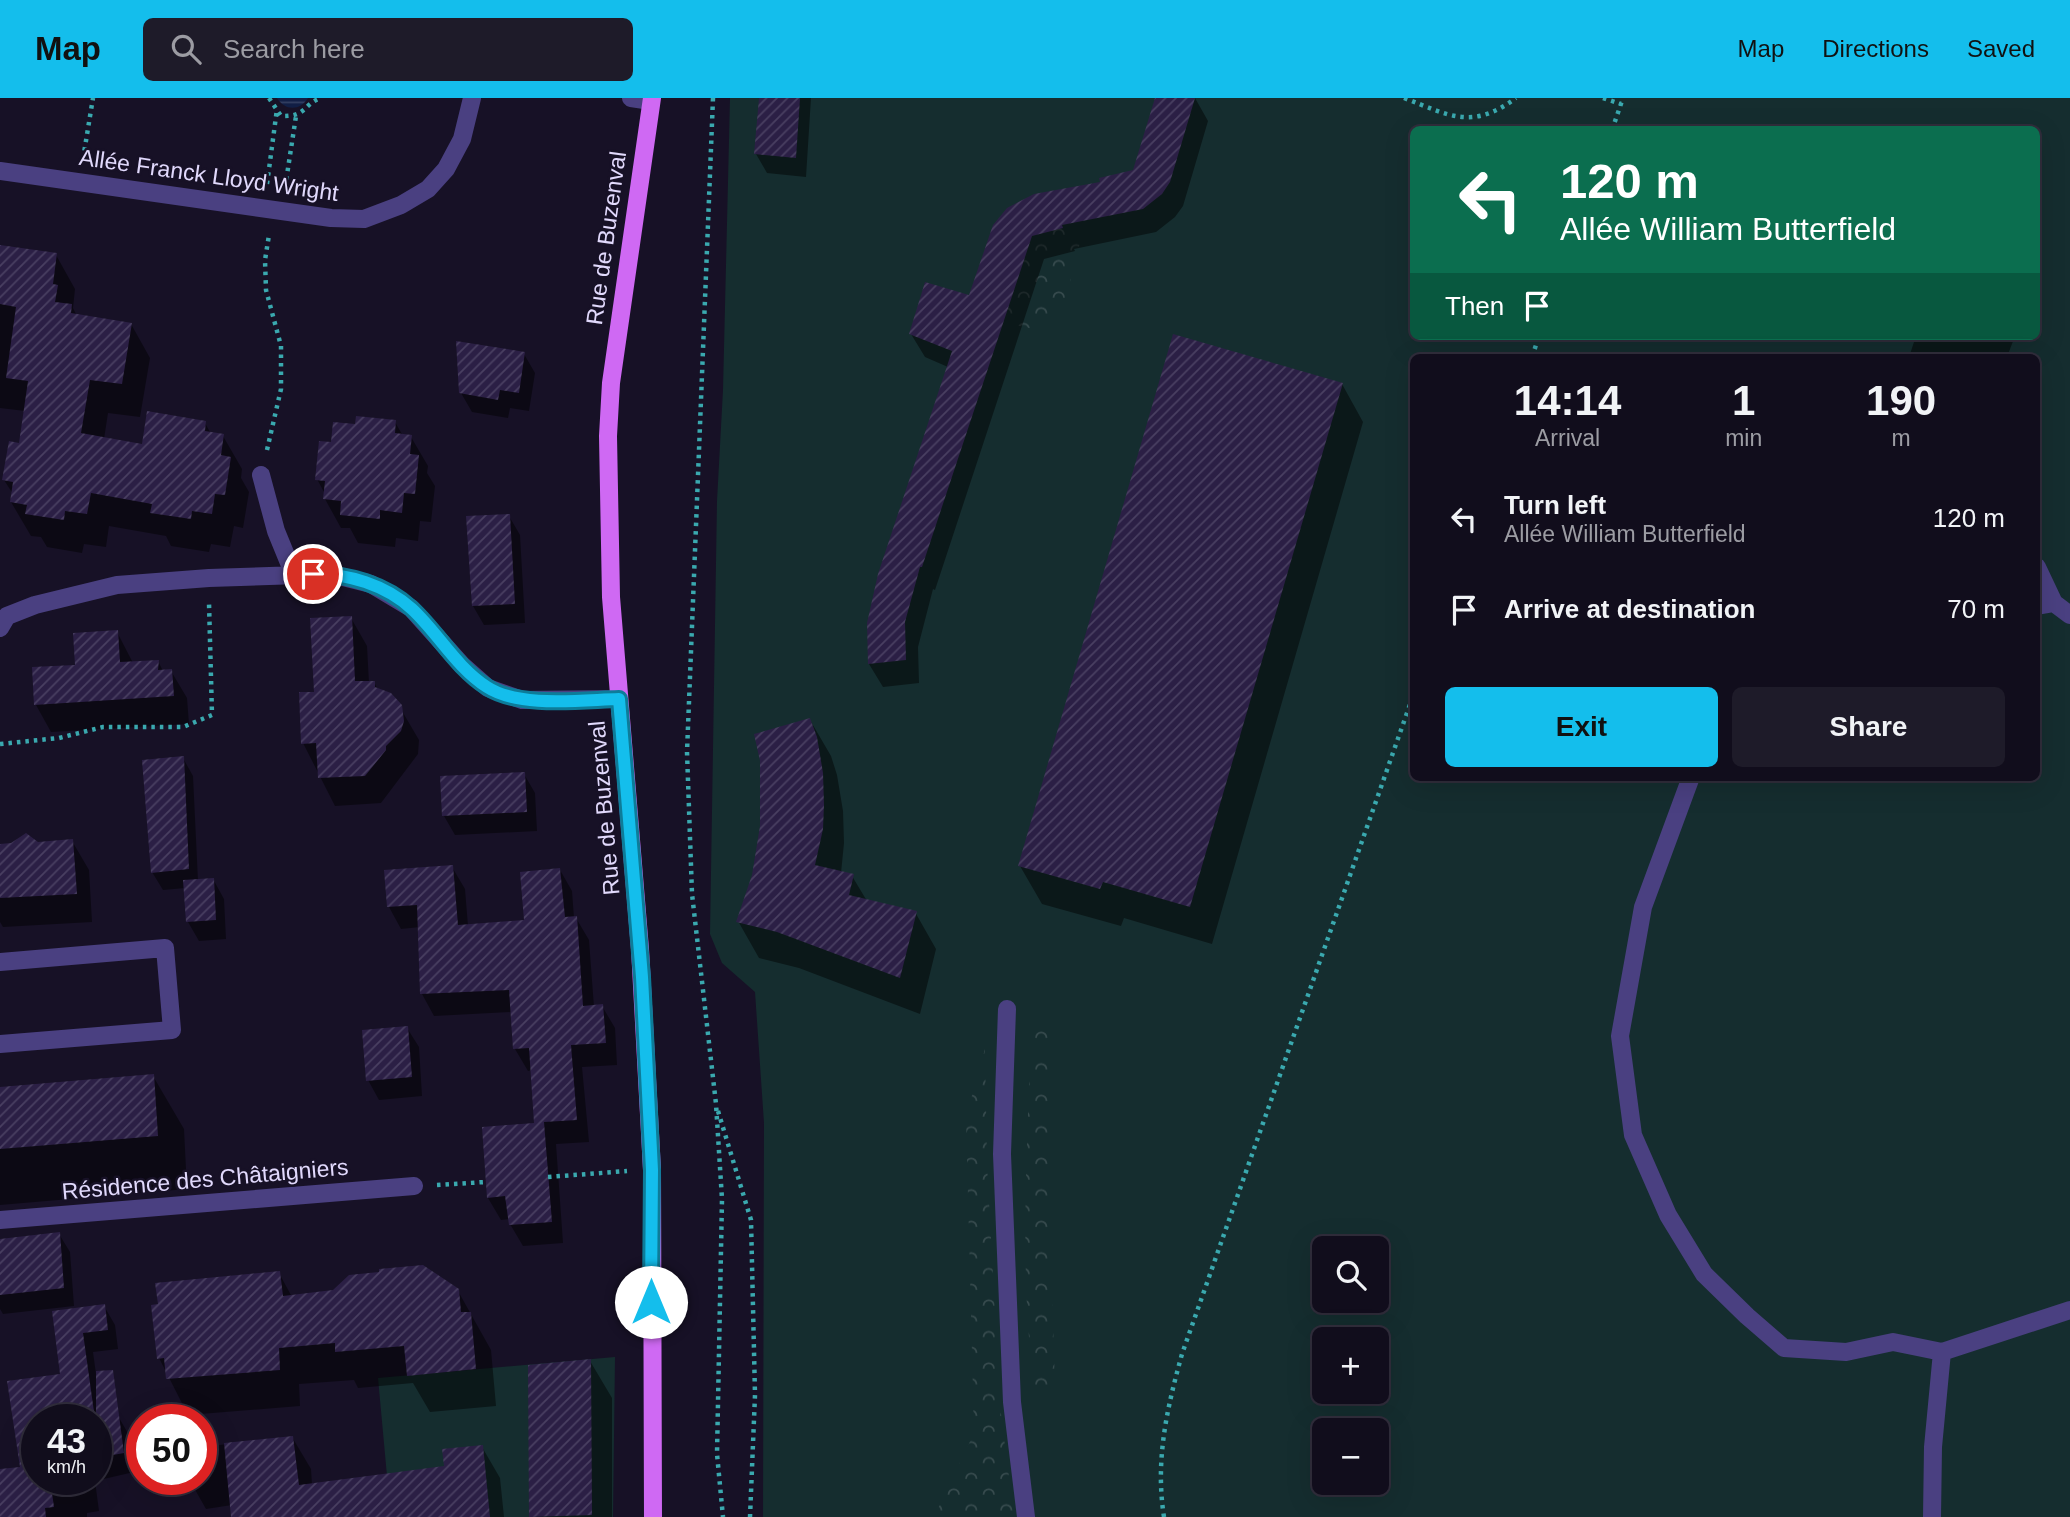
<!DOCTYPE html>
<html lang="en">
<head>
<meta charset="utf-8">
<style>
  :root { --surface:#110d1c; --page:#1e1b29; --text:#f1f3f6; --muted:#9c9ca3; --line:#302d3b; --accent:#14beec }
  body { margin:0; font-family:Arial,sans-serif; background:var(--page); color:var(--text); height:100vh; display:flex; flex-direction:column; font-size:26px; white-space:nowrap }
  * { box-sizing:border-box; margin:0 }
  p { font-size:23px; color:var(--muted) }
  .icon { flex:none; width:38px; height:38px; fill:none; stroke:currentColor; stroke-width:2; stroke-linecap:round; stroke-linejoin:round }
  .map { position:relative; flex:1; overflow:hidden }
  .sheet { position:absolute; left:1410px; top:256px; width:630px; height:427px; display:flex; flex-direction:column; background:var(--surface); border-radius:10px; box-shadow:0 7px 28px #0002,0 0 0 2px var(--line) }
  .sheet>* { flex:none }
  .top-card { position:absolute; left:1410px; top:28px; width:630px; height:214px; border-radius:10px; box-shadow:0 7px 28px #0002,0 0 0 2px var(--line); background:#0b6e4f; color:#fff; overflow:hidden }
  .fabs { position:absolute; left:1312px; top:1138px; display:grid; gap:14px }
  .fabs a { display:grid; place-items:center; width:77px; height:77px; border-radius:10px; background:var(--surface); box-shadow:0 7px 28px #0002,0 0 0 2px var(--line); font-size:35px }
  .speed { position:absolute; left:21px; top:1306px; display:flex; gap:14px; font-size:35px; font-weight:700; text-align:center }
  .speed>* { display:grid; place-content:center; width:91px; height:91px; border-radius:50%; background:var(--surface); box-shadow:0 7px 28px #0002,0 0 0 2px var(--line); line-height:1 }
  .speed small { font-size:18px; font-weight:400 }
  .speed .limit { border:10px solid #d22; background:#fff; color:#111 }
  .pin { position:absolute; display:grid; place-items:center; width:60px; height:60px; color:#fff; margin:-30px; border:4px solid #fff; border-radius:50%; box-shadow:0 2px 7px #0007 }
  .me { position:absolute; width:77px; margin:-38px; rotate:0deg; stroke-linejoin:round; filter:drop-shadow(0 0 5px #0008) }
  .turn { display:flex; align-items:center; gap:24px; height:147px; padding:0 35px; font-size:32px }
  .turn .icon { width:91px; height:91px; stroke-width:2.5 }
  .turn b { display:block; font-size:49px; line-height:60px }
  .then { display:flex; align-items:center; height:66px; padding:0 35px; background:#0003; gap:14px; font-size:26px }
  .eta { display:flex; justify-content:space-evenly; align-items:center; height:119px; text-align:center }
  .eta b { font-size:42px; font-weight:600; line-height:49px }
  .primary-button { display:flex; gap:14px; margin-top:auto; padding:14px 35px }
  .primary-button a { flex:1; height:80px; border-radius:10px; background:var(--accent); color:#111; font-size:28px; font-weight:600; line-height:80px; text-align:center }
  .primary-button a+a { background:var(--page); color:var(--text) }
  ul { padding:0; list-style:none }
  li { display:flex; align-items:center; gap:21px; height:91px; padding:0 35px }
  li div { flex:1 }
  li b { display:block; font-size:26px }
  li em { font-style:normal }
  header { display:flex; align-items:center; gap:42px; box-sizing:border-box; height:98px; padding:0 35px; background:var(--accent); color:#111 }
  header strong { font-size:33px }
  nav { display:flex; gap:38px; margin-inline-start:auto; font-size:24px }
  .search { width:490px; height:63px; background:var(--page); display:flex; align-items:center; gap:18px; box-sizing:border-box; padding:0 24px; border-radius:10px; color:var(--muted); font-size:26px }
  .map>svg:first-child { display:block }
</style>
</head>
<body>
<header>
<strong>Map</strong>
<div class="search"><svg class="icon" aria-label="search" viewBox="0 0 24 24"><circle cx="10" cy="10" r="6"/><path d="M15 15l6 6"/></svg>Search here</div>
<nav><a>Map</a><a>Directions</a><a>Saved</a></nav>
</header>
<div class="map">
<svg width="2070" height="1419" viewBox="0 0 2070 1419">
  <defs>
    <pattern id="forest-crowns" width="20" height="18" patternUnits="userSpaceOnUse" patternTransform="scale(1.75)"><rect width="20" height="18" fill="#152d2f"/><path d="M2 6a3 3 0 1 1 6 0M12 15a3 3 0 1 1 6 0" fill="none" stroke="#374b4e"/></pattern>
    <pattern id="water-rules" width="6" height="5" patternUnits="userSpaceOnUse" patternTransform="scale(1.75)"><rect width="6" height="5" fill="#111e45"/><path d="M0 2.5h6" fill="none" stroke="#333e61"/></pattern>
    <pattern id="building-hatch" width="6" height="6" patternUnits="userSpaceOnUse" patternTransform="scale(1.75)"><rect width="6" height="6" fill="#2b1f45"/><path d="M-1 1l2-2M0 6l6-6M5 7l2-2" fill="none" stroke="#493f61"/></pattern>
  </defs>
  <rect width="100%" height="100%" fill="#171126"/>
  <path fill="#152d2f" fill-rule="evenodd" d="M 730,0 L 2070,0 L 2070,1419 L 763,1419 L 764,1025 L 755,894 L 722,865 L 710,836 L 717,403 L 723,292 ZM 1414,32 L 2037,32 L 2037,238 L 1414,238 ZM 1414,259 L 2037,259 L 2037,679 L 1414,679 ZM 1325,1150 L 1377,1150 L 1377,1202 L 1325,1202 ZM 1325,1241 L 1377,1241 L 1377,1293 L 1325,1293 ZM 1325,1332 L 1377,1332 L 1377,1384 L 1325,1384 Z
    M 615,1259 L 613,1419 L 405,1419 L 387,1378 L 378,1280 Z"/>
  <path fill="url(#forest-crowns)" d="M 1079,125 L 1084,129 L 1061,219 L 1049,229 L 1039,232 L 1005,225 L 1005,217 L 1032,138 Z
    M 1037,922 L 1051,925 L 1049,1097 L 1055,1288 L 1053,1298 L 1042,1299 L 1035,1294 C 1018,1175 1028,1046 1031,926 Z
    M 985,951 L 987,1066 L 1000,1308 L 1014,1419 L 934,1419 L 974,1335 L 966,1019 Z"/>
  <path fill="url(#water-rules)" d="M 277,0 L 308,0 C 300,13 285,13 277,0 Z"/>
  <path fill="#0007" fill-rule="evenodd" d="M 760,0 L 811,0 L 806,79 L 767,75 L 756,56 Z
    M 1157,0 L 1195,0 L 1208,23 L 1183,108 L 1175,119 L 1156,134 L 1074,151 L 1075,153 L 1044,161 L 935,492 L 933,491 L 918,549 L 919,585 L 883,589 L 869,566 L 948,269 L 925,259 L 911,236 L 970,199 L 995,128 L 1135,74 Z
    M 0,148 L 56,157 L 75,191 L 73,210 L 77,218 L 131,226 L 150,260 L 140,319 L 108,315 L 104,341 L 143,348 L 205,325 L 211,336 L 223,338 L 242,371 L 241,380 L 249,394 L 243,430 L 234,428 L 230,449 L 211,446 L 209,454 L 171,448 L 166,438 L 109,428 L 106,449 L 84,446 L 82,455 L 47,449 L 41,439 L 31,438 L 11,404 L 13,396 L 4,382 L 20,347 L 25,313 L 0,310 Z
    M 1916,238 L 2015,238 L 2007,259 L 1909,259 Z
    M 524,256 L 535,275 L 529,313 L 510,310 L 508,320 L 472,314 L 461,295 Z
    M 1342,286 L 1363,324 L 1212,846 L 1124,820 L 1121,828 L 1042,806 L 1020,768 Z
    M 395,324 L 403,338 L 411,339 L 428,368 L 427,375 L 435,388 L 431,424 L 420,423 L 418,443 L 396,440 L 395,449 L 358,445 L 350,430 L 341,430 L 325,401 L 325,396 L 317,381 L 332,346 L 356,328 Z
    M 509,418 L 520,437 L 525,525 L 484,527 L 473,508 Z
    M 351,520 L 367,548 L 369,585 L 374,584 L 378,592 L 402,613 L 419,642 L 418,656 L 381,705 L 335,708 L 303,645 L 316,595 Z
    M 117,534 L 133,565 L 158,563 L 163,573 L 171,573 L 187,600 L 189,626 L 51,634 L 36,607 Z
    M 810,622 L 831,658 L 837,677 L 843,713 L 844,745 L 841,775 L 852,778 L 867,803 L 915,814 L 936,851 L 920,916 L 799,870 L 759,860 L 738,823 Z
    M 183,660 L 193,678 L 198,783 L 213,781 L 224,801 L 226,841 L 199,843 L 188,824 L 185,790 L 163,792 L 152,774 Z
    M 524,676 L 535,695 L 537,733 L 455,737 L 444,718 Z
    M 72,743 L 89,772 L 92,824 L 3,829 L 0,824 L 0,747 Z
    M 452,769 L 465,791 L 468,828 L 526,824 L 560,772 L 572,793 L 574,820 L 576,820 L 589,842 L 594,909 L 602,908 L 615,930 L 617,967 L 582,969 L 589,1044 L 556,1046 L 563,1145 L 523,1148 L 510,1126 L 510,1121 L 501,1122 L 488,1100 L 536,1027 L 532,972 L 528,973 L 515,951 L 512,914 L 434,918 L 422,896 L 420,829 L 401,831 L 389,809 Z
    M 407,930 L 419,949 L 422,998 L 379,1002 L 368,982 Z
    M 153,978 L 184,1031 L 187,1091 L 0,1107 L 0,991 Z
    M 59,1136 L 70,1154 L 74,1208 L 3,1216 L 0,1211 L 0,1142 Z
    M 279,1175 L 292,1199 L 458,1193 L 491,1252 L 496,1308 L 430,1314 L 413,1285 L 358,1290 L 354,1282 L 299,1286 L 300,1308 L 188,1317 L 159,1260 Z
    M 104,1208 L 115,1227 L 118,1251 L 93,1254 L 102,1320 L 118,1318 L 129,1337 L 134,1374 L 95,1383 L 99,1413 L 87,1415 L 87,1419 L 0,1419 L 0,1373 L 21,1371 L 9,1285 L 62,1277 L 54,1214 ZM 37,1321 L 96,1321 L 96,1381 L 37,1381 Z
    M 590,1263 L 612,1300 L 612,1419 L 530,1419 L 530,1268 Z
    M 292,1339 L 311,1371 L 312,1387 L 446,1370 L 482,1349 L 500,1380 L 504,1419 L 233,1419 L 232,1407 L 206,1411 L 189,1381 L 201,1381 L 201,1349 Z"/>
  <path fill="url(#building-hatch)" d="M 759,0 L 800,0 L 796,60 L 754,56 Z
    M 1155,0 L 1195,0 L 1170,84 L 1162,96 L 1143,111 L 1062,127 L 1063,130 L 1032,138 L 922,469 L 920,469 L 905,524 L 906,562 L 868,566 L 867,525 L 878,476 L 952,253 L 909,236 L 925,184 L 969,197 L 993,127 L 1007,110 L 1034,96 L 1100,84 L 1099,80 L 1133,72 Z
    M 0,147 L 57,155 L 53,186 L 58,187 L 55,204 L 72,206 L 71,215 L 132,225 L 122,286 L 90,282 L 81,335 L 142,346 L 147,313 L 206,323 L 205,333 L 224,336 L 221,357 L 231,359 L 225,397 L 215,396 L 212,416 L 192,413 L 191,421 L 150,415 L 152,406 L 91,395 L 87,416 L 65,413 L 64,422 L 25,416 L 27,407 L 10,404 L 13,384 L 2,382 L 9,343 L 19,345 L 28,283 L 6,280 L 16,209 L 0,206 Z
    M 1173,236 L 1343,285 L 1190,809 L 1103,784 L 1100,791 L 1018,768 Z
    M 456,243 L 525,254 L 519,295 L 500,292 L 498,302 L 459,295 Z
    M 356,318 L 396,322 L 395,335 L 412,337 L 410,356 L 419,357 L 415,396 L 404,395 L 402,415 L 380,412 L 380,421 L 340,417 L 341,403 L 323,401 L 325,383 L 315,382 L 319,343 L 331,344 L 333,324 L 355,326 Z
    M 510,416 L 515,506 L 472,508 L 466,418 Z
    M 352,518 L 355,583 L 375,583 L 375,589 L 391,595 L 402,607 L 404,623 L 401,633 L 386,648 L 386,652 L 365,678 L 318,680 L 316,645 L 301,646 L 299,594 L 314,594 L 310,520 Z
    M 118,532 L 120,564 L 159,562 L 158,572 L 172,571 L 174,598 L 34,607 L 32,569 L 75,567 L 73,535 Z
    M 810,620 L 817,639 L 823,675 L 824,707 L 823,731 L 815,767 L 854,776 L 849,797 L 917,813 L 900,880 L 777,834 L 736,824 L 752,777 L 760,728 L 760,663 L 754,636 Z
    M 184,658 L 189,771 L 151,775 L 142,662 Z
    M 525,674 L 527,714 L 442,718 L 440,678 Z
    M 26,735 L 38,744 L 73,741 L 77,796 L 0,800 L 0,746 L 11,745 Z
    M 453,767 L 458,827 L 524,822 L 520,774 L 560,770 L 565,819 L 577,818 L 583,908 L 603,906 L 606,945 L 571,947 L 577,1022 L 544,1024 L 552,1124 L 509,1127 L 505,1098 L 487,1100 L 482,1029 L 534,1025 L 529,950 L 513,951 L 509,892 L 420,896 L 417,807 L 387,809 L 384,772 Z
    M 214,780 L 216,822 L 186,824 L 183,782 Z
    M 408,928 L 412,979 L 366,983 L 362,932 Z
    M 154,976 L 158,1038 L 0,1051 L 0,989 Z
    M 60,1134 L 64,1190 L 0,1197 L 0,1141 Z
    M 423,1167 L 459,1191 L 461,1214 L 471,1214 L 476,1271 L 407,1278 L 404,1248 L 335,1254 L 335,1245 L 279,1250 L 280,1272 L 166,1281 L 164,1260 L 157,1261 L 151,1207 L 158,1206 L 155,1185 L 280,1173 L 283,1198 L 333,1192 L 349,1177 L 379,1174 L 379,1171 Z
    M 105,1206 L 108,1232 L 83,1235 L 95,1321 L 37,1321 L 37,1381 L 50,1381 L 54,1409 L 45,1410 L 46,1419 L 0,1419 L 0,1371 L 20,1369 L 7,1283 L 60,1276 L 52,1213 Z
    M 591,1261 L 592,1417 L 529,1419 L 528,1267 Z
    M 113,1272 L 124,1355 L 96,1360 L 96,1273 Z
    M 293,1338 L 299,1387 L 444,1368 L 442,1351 L 483,1347 L 490,1419 L 231,1419 L 224,1345 Z"/>
  <g fill="none" stroke-linecap="round" stroke-linejoin="round">
    <path stroke="#3aa9af" stroke-width="4.5" stroke-dasharray="3.5 5" stroke-linecap="butt" d="M 269,0 L 281,18 C 307,19 303,6 321,0
      M 713,0 L 687,654 L 692,796 L 716,1006 L 722,1101 L 717,1356 L 723,1419
      M 1404,0 C 1449,17 1471,33 1516,0
      M 1603,0 L 1621,6
      M 1612,32 L 1623,0
      M 83,61 L 93,0
      M 267,86 L 277,11
      M 285,90 L 296,18
      M 1532,259 L 1539,238
      M 267,352 L 281,291 L 281,248 L 266,192 L 265,162 L 269,137
      M 0,646 L 59,640 L 103,629 L 183,629 L 212,617 L 209,505
      M 718,1013 L 751,1122 L 755,1297 L 750,1419
      M 548,1079 L 627,1073
      M 437,1087 L 485,1084
      M 1164,1419 C 1155,1362 1167,1310 1182,1256 L 1414,595"/>
    <path stroke="#4a4081" stroke-width="18" d="M 631,0 L 651,3
      M 0,73 L 331,120 L 364,121 L 401,107 L 428,91 L 446,71 L 462,41 L 472,0
      M 261,377 L 276,433 L 294,477
      M 2037,469 L 2054,505 L 2037,508
      M 2054,505 L 2070,517
      M 0,530 L 7,518 L 35,507 L 117,487 L 209,480 L 331,476 L 371,486 L 411,510 L 462,567 L 488,590 L 522,602 L 619,601
      M 1691,679 L 1643,809 L 1620,938 L 1633,1037 L 1668,1117 L 1704,1176 L 1747,1218 L 1784,1250 L 1846,1254 L 1893,1244 L 1942,1254
      M 0,864 L 165,850 L 172,932 L 0,946
      M 1007,911 L 1002,1056 L 1012,1304 L 1026,1419
      M 0,1122 L 414,1088
      M 1932,1419 L 1933,1349 L 1942,1254 L 2070,1212"/>
    <path stroke="#cf69f3" stroke-width="18" d="M 652,0 L 611,285 L 608,338 L 611,499 L 640,851 L 652,1072 L 653,1419"/>
  </g>
  <g fill="none" stroke-linecap="round" stroke-linejoin="round">
    <g stroke="#0d7c99" stroke-width="18">
      <path id="route" d="M 313,476 C 347,475 386,487 412,511 C 438,535 456,569 487,589 C 519,610 581,602 619,601 L 642,879 L 652,1072 L 651,1204"/>
    </g>
    <use href="#route" stroke="#14beec" stroke-width="12"/>
  </g>
  <g text-anchor="middle" dominant-baseline="central" stroke-width="5" stroke-linejoin="round" paint-order="stroke">
    <g font-size="23" fill="#e1d9fc" stroke="#171126">
      <text transform="translate(209 77) rotate(8)">Allée Franck Lloyd Wright</text>
      <text transform="translate(606 140) rotate(-82)">Rue de Buzenval</text>
      <text transform="translate(604 710) rotate(-95)">Rue de Buzenval</text>
      <text transform="translate(205 1081) rotate(-5)">Résidence des Châtaigniers</text>
    </g>
  </g>
</svg>
<div class="fabs">
<a><svg class="icon" aria-label="search" viewBox="0 0 24 24"><circle cx="10" cy="10" r="6"/><path d="M15 15l6 6"/></svg></a>
<a>+</a>
<a>−</a>
</div>
<div class="speed"><div>43<small>km/h</small></div><div class="limit">50</div></div>
<div class="pin" style="left:313px;top:476px;background:#d93025"><svg class="icon" aria-label="arrive" viewBox="0 0 24 24"><path d="M6 21V4h12l-3 4 3 4H6"/></svg></div>
<svg class="me" style="left:651px;top:1204px" viewBox="-20 -20 40 40"><circle r="19" fill="#fff"/><path d="M0-13L10 11 0 6-10 11z" fill="#14beec"/></svg>
<div class="top-card">
<div class="turn"><svg class="icon" aria-label="left" viewBox="0 0 24 24"><path d="M17 20v-9H6M10 6l-5 5 5 5"/></svg><div><b>120 m</b>Allée William Butterfield</div></div>
<div class="then">Then<svg class="icon" aria-label="arrive" viewBox="0 0 24 24"><path d="M6 21V4h12l-3 4 3 4H6"/></svg></div>
</div>
<section class="sheet">
<div class="eta">
<div><b>14:14</b><p>Arrival</p></div>
<div><b>1</b><p>min</p></div>
<div><b>190</b><p>m</p></div>
</div>
<ul>
<li><svg class="icon" aria-label="left" viewBox="0 0 24 24"><path d="M17 20v-9H6M10 6l-5 5 5 5"/></svg><div><b>Turn left</b><p>Allée William Butterfield</p></div><em>120 m</em></li>
<li><svg class="icon" aria-label="arrive" viewBox="0 0 24 24"><path d="M6 21V4h12l-3 4 3 4H6"/></svg><div><b>Arrive at destination</b></div><em>70 m</em></li>
</ul>
<div class="primary-button"><a>Exit</a><a>Share</a></div>
</section>
</div>
</body>
</html>
